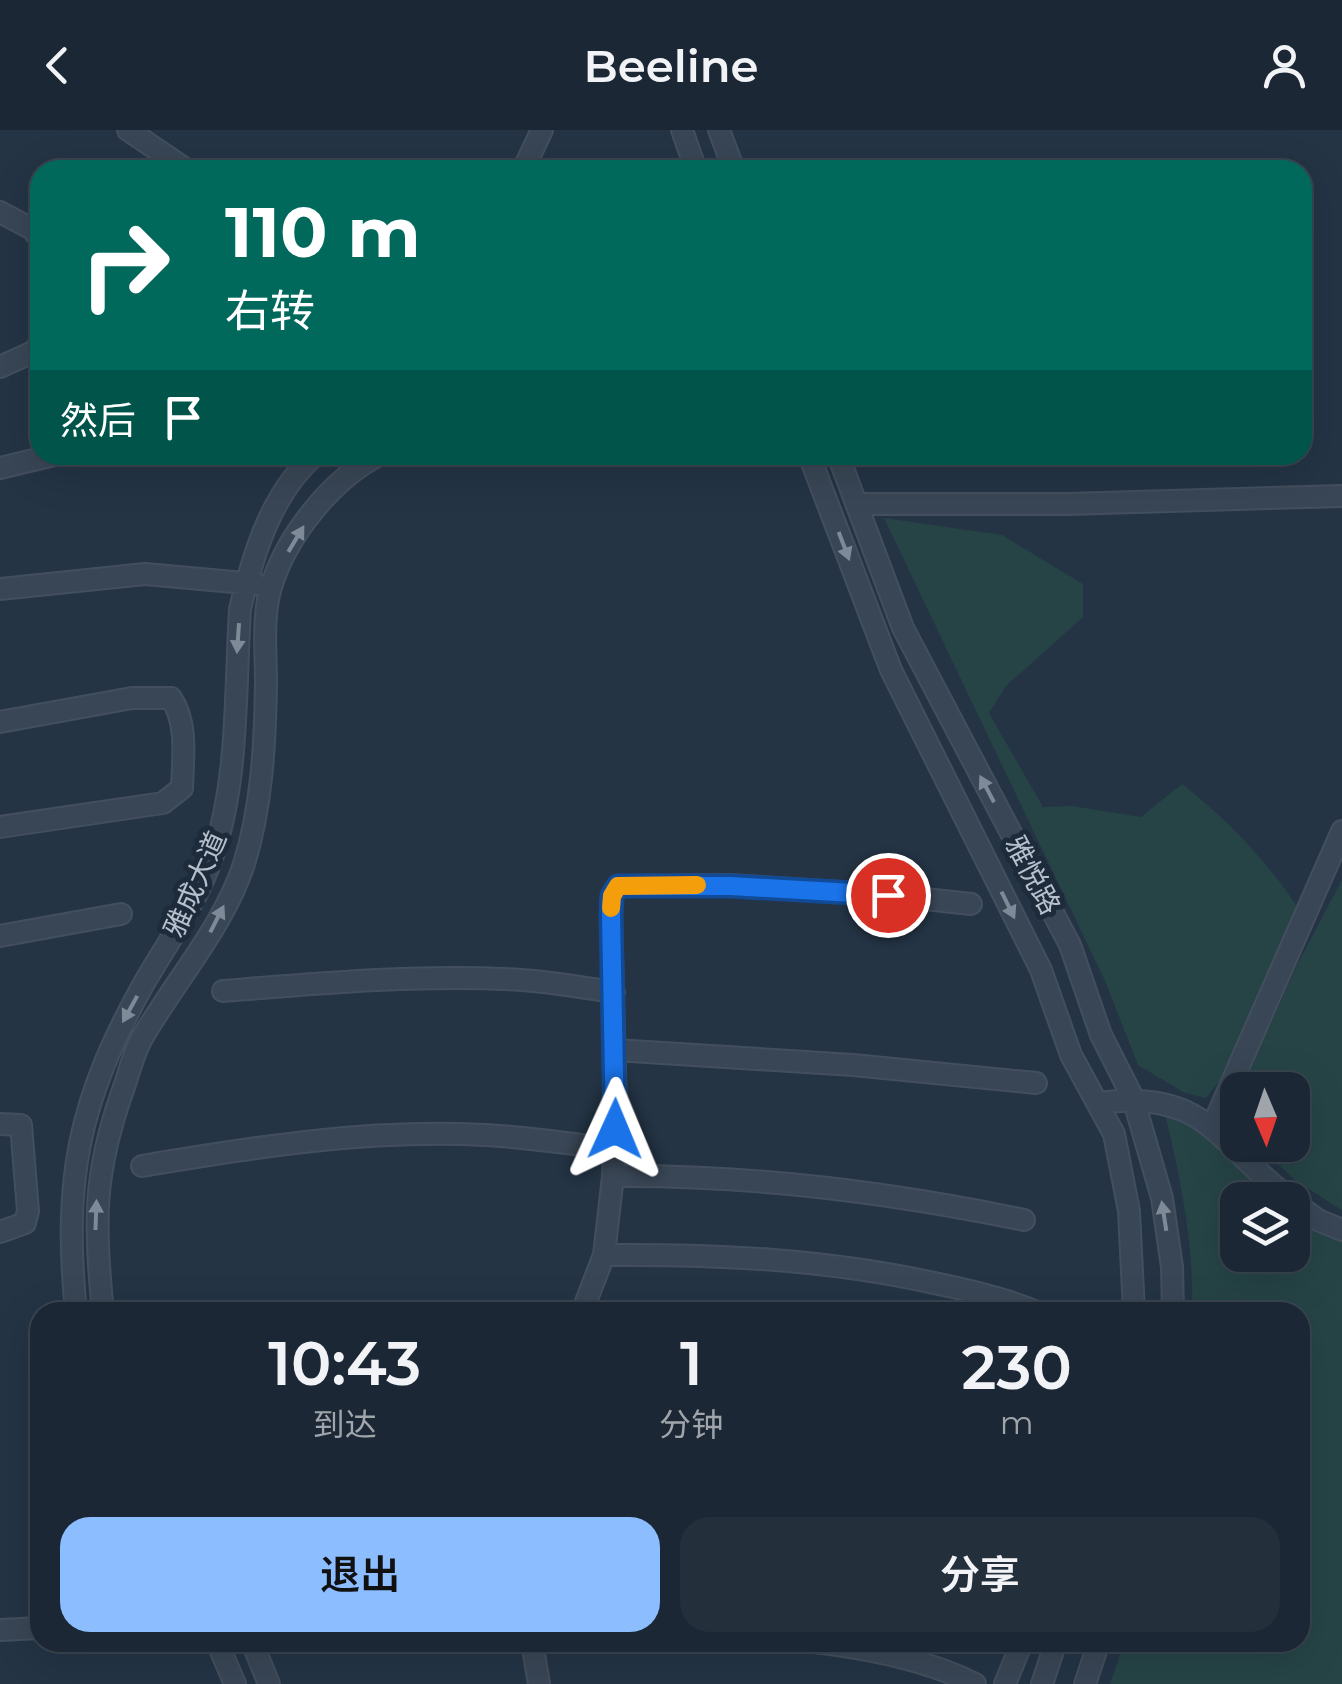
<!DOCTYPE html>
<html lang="zh">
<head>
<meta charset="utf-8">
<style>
  :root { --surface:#1b2734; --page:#242f3c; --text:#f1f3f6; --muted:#a0a5ac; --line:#39444f; --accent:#8bbdff }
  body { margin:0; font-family:Montserrat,"Noto Sans SC",sans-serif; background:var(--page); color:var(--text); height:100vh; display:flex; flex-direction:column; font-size:38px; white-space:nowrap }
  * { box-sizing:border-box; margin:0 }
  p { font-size:32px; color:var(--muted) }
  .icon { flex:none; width:55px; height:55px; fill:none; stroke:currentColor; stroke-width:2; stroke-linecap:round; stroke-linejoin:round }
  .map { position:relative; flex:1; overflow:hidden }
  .details { position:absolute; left:30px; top:1172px; width:1280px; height:350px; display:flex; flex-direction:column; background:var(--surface); border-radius:30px; box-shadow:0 10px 40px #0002,0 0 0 2px var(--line) }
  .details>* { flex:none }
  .top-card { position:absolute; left:30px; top:30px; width:1282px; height:305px; border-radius:30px; box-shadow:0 10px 40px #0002,0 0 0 2px var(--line); background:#00695c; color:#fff; overflow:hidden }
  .needle { width:65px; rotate:178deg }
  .fabs { position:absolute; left:1220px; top:942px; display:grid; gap:20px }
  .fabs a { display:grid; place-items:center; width:90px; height:90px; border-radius:20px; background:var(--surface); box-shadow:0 10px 40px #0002,0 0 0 2px var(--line); font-size:50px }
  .pin { position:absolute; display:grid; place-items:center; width:85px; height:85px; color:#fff; margin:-42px; border:5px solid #fff; border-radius:50%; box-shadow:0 2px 10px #0007 }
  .me { position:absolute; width:110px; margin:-55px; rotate:1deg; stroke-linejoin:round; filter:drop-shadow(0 0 8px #0008) }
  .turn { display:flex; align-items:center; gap:35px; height:210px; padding:0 30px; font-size:45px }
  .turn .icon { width:130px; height:130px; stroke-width:2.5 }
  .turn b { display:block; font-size:70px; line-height:85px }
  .then { display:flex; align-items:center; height:95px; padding:0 30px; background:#0003; gap:20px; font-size:38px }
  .eta { display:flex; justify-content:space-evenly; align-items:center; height:170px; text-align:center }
  .eta b { font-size:60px; font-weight:600; line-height:70px }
  .action { display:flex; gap:20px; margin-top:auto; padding:20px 30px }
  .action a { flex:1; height:115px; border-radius:30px; background:var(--accent); color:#111; font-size:40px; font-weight:600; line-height:115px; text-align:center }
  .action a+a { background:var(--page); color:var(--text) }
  header { display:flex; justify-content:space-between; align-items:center; height:130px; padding:0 30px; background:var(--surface); font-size:45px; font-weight:600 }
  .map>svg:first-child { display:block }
</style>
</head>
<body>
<header><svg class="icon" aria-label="back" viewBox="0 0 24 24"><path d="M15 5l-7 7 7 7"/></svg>Beeline<svg class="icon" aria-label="person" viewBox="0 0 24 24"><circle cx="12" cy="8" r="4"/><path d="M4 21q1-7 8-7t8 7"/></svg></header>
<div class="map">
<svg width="1342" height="1554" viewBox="0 0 1342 1554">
  <rect width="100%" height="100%" fill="#243445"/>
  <path fill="#264446" d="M 884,388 L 1002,405 L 1083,454 L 1083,487 L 1006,556 L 989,583 L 1043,677 L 1072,676 L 1141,687 L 1182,654 C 1226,688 1267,731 1298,778 C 1272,843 1251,914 1206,968 L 1185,963 L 1138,935 L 1105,851 Z
    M 1342,750 L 1342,1080 L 1296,1051 L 1257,1015 L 1292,1015 L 1292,960 L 1242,960 L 1242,957 L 1297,835 Z
    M 1165,984 L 1212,1005 L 1281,1070 L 1238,1070 L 1238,1125 L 1292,1125 L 1293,1079 L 1342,1108 L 1342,1554 L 1110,1554 L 1124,1513 L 1300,1512 L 1300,1182 L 1192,1182 C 1194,1115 1181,1050 1165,984 Z"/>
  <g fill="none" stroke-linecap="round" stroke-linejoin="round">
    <g stroke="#434f5e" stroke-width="24">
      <path id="minor" d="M 128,0 L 187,40
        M 682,0 L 696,40
        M 719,0 L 734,40
        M 523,40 L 542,0
        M 0,82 L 32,99 L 40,109
        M 0,237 L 33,222 L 40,215
        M 809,325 L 891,540 L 1041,840 L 1071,925 L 1114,1004 L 1129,1081 L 1134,1182
        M 838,325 L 903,498 L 1070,815 L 1101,905 L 1133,968 L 1162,1068 L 1172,1137 L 1173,1182
        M 0,338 L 54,325
        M 856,374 L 1067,374 L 1342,366
        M 0,459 L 145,444 L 256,454
        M 0,592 L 132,568 L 171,568 C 188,593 183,628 182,658 L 163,673 L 0,697
        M 0,806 L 121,784
        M 223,861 C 323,853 422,844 522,850 C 553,852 584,858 614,862
        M 615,920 L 853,935 L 1036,953
        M 1099,973 C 1208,958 1218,1016 1292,1070
        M 0,994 L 21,995 L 28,1081 L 25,1093 L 0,1102
        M 1213,995 L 1342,701
        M 142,1036 C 255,1017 369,999 484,1005 C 528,1007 571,1014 614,1019
        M 613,1046 C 750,1045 889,1062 1024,1090
        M 1292,1071 L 1318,1090 L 1342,1100
        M 604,1125 C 715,1124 825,1129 934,1153 C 969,1160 1004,1168 1037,1182
        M 76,1182 C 63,1049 78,972 143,855 C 167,813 196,774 212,728 C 239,652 235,559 240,479 C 253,425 271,363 315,325
        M 103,1182 C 94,1095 93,1044 123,960 C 129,943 133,925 141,910 C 174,852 223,798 244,734 C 262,676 265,615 266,554 C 266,523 262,487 271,457 C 287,405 332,349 379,325
        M 582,1182 L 604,1125 L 613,1046 L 616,979 L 611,784 L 612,766 L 618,756 L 731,755 L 888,765 L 971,774
        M 0,1500 L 40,1498
        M 217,1512 L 235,1554
        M 252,1512 L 269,1554
        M 532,1512 L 539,1554
        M 814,1512 C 867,1518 927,1530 975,1554
        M 1005,1554 L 1022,1512
        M 1042,1554 L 1056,1512
        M 1085,1554 L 1099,1512"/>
    </g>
    <use href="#minor" stroke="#394655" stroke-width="20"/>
  </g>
  <defs><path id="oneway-solid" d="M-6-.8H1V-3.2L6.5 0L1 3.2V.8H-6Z" transform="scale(2.5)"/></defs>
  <g fill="#7e8a98">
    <use href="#oneway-solid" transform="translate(296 409) rotate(-59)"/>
    <use href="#oneway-solid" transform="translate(844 416) rotate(69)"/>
    <use href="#oneway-solid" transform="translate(238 508) rotate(94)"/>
    <use href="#oneway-solid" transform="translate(987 659) rotate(-118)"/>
    <use href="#oneway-solid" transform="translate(1008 775) rotate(64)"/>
    <use href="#oneway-solid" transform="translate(217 789) rotate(-63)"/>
    <use href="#oneway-solid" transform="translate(130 879) rotate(119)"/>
    <use href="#oneway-solid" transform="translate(96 1085) rotate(-88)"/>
    <use href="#oneway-solid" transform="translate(1164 1086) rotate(-99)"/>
  </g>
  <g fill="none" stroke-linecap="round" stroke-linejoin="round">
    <g stroke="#114b97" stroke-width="25">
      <path id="route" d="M 615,999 L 611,784 L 612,766 L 618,756 L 731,756 L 888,765"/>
    </g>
    <use href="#route" stroke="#1a73e8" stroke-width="18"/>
    <path stroke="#f59e0b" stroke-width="18" d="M 611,778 L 612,766 L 618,756 L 697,755"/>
  </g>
  <g text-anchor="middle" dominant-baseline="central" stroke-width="10" stroke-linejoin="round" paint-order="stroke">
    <g font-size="28" fill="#b7c1ce" stroke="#1e2b3a">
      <text transform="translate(1033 745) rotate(62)">雅悦路</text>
      <text transform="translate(195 754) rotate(-66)">雅成大道</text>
    </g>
  </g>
</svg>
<div class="fabs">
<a><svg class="needle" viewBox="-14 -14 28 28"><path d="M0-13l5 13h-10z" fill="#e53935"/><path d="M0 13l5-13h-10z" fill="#a0a5ac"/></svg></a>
<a><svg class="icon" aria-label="layers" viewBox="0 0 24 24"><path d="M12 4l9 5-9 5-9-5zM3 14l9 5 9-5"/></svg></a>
</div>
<div class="pin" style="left:888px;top:765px;background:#d93025"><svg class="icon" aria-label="arrive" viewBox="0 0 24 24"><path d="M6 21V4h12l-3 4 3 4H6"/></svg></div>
<svg class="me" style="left:615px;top:999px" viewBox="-20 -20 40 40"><path d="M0-17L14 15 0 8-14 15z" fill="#1a73e8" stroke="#fff" stroke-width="4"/></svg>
<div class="top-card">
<div class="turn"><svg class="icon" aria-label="right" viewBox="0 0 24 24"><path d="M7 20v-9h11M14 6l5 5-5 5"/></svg><div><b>110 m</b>右转</div></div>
<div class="then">然后<svg class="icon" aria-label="arrive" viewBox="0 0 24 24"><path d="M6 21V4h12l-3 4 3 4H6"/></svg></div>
</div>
<section class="details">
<div class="eta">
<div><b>10:43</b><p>到达</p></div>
<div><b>1</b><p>分钟</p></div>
<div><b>230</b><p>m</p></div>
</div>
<div class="action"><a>退出</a><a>分享</a></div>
</section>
</div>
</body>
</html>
